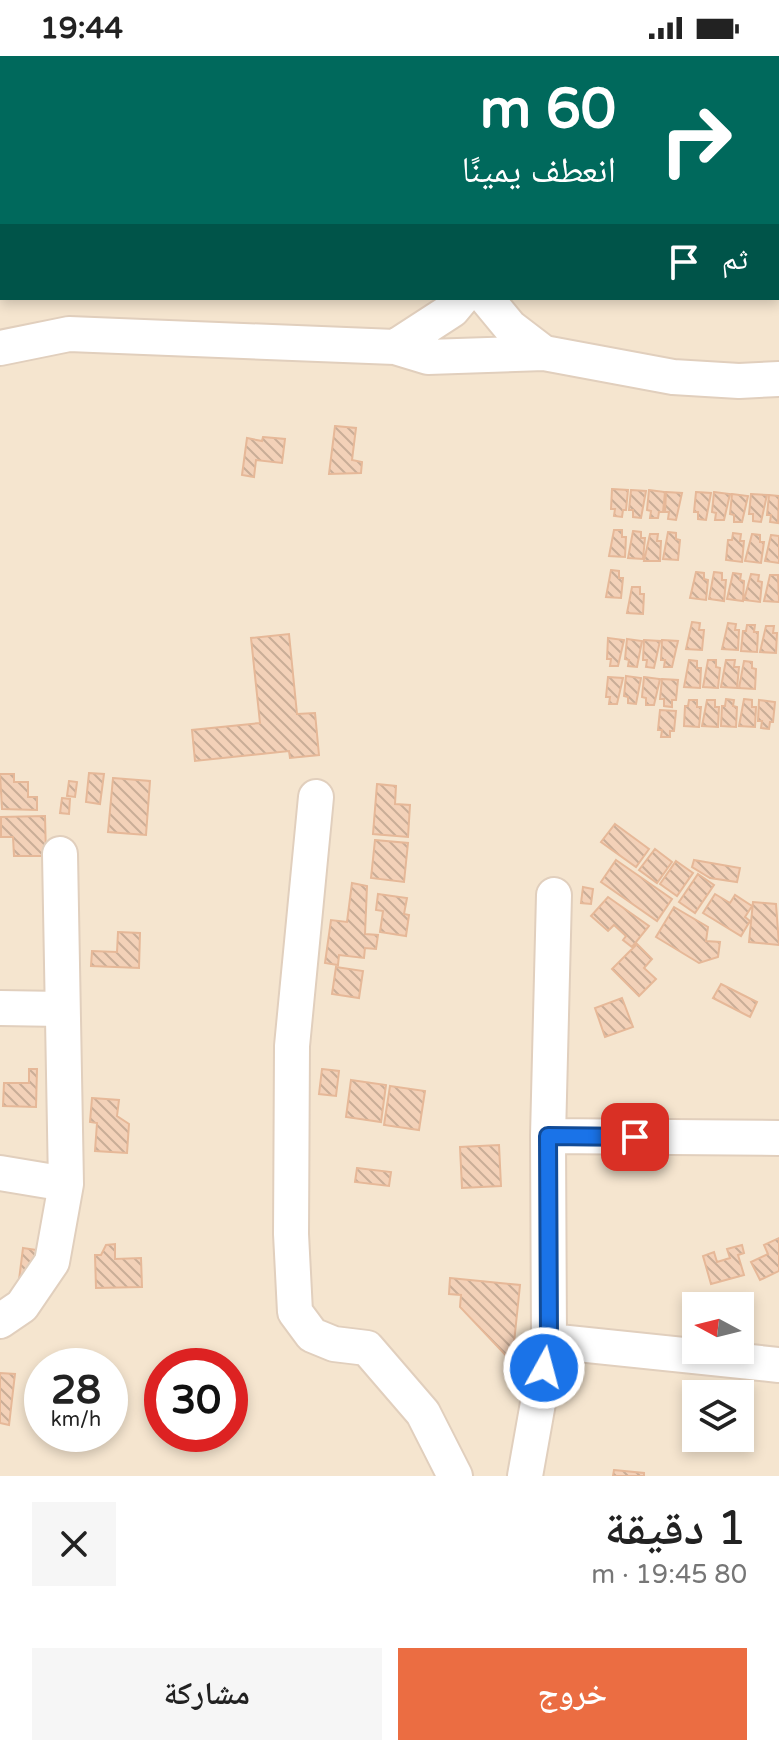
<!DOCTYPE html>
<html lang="ar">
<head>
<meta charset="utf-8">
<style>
  :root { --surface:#fff; --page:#f6f6f6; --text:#222; --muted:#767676; --accent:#eb6d42 }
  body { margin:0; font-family:"Varela Round","Noto Naskh Arabic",sans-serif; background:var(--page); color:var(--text); direction:rtl; height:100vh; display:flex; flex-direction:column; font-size:30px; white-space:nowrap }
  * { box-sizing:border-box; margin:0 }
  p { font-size:26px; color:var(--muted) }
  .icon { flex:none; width:44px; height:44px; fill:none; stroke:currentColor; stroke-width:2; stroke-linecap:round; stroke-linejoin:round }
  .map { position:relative; height:1420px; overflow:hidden; direction:ltr }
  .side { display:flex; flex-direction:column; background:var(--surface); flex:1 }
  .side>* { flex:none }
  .banner { position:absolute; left:0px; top:0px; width:780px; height:244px; box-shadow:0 4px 12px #0003; direction:rtl; background:#00695c; color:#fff; overflow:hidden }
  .needle { width:52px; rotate:277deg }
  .tools { position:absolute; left:682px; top:1236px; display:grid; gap:16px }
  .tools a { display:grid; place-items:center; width:72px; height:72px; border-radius:0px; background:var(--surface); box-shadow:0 4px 12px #0003; font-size:40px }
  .speed { position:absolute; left:24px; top:1292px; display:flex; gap:16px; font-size:40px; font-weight:700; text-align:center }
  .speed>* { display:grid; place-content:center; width:104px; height:104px; border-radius:50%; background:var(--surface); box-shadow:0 4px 12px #0003; line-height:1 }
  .speed small { font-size:20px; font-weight:400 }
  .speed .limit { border:12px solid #d22; background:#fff; color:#111 }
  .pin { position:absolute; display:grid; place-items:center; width:68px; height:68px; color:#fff; margin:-34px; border-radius:16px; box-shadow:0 4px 12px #0006 }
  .me { position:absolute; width:88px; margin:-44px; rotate:7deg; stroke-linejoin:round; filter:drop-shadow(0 0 6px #0008) }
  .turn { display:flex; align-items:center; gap:28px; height:168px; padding:0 32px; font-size:36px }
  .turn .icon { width:104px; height:104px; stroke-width:2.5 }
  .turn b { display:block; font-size:56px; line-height:68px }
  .then { display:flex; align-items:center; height:76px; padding:0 32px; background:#0003; gap:16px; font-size:30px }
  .round { display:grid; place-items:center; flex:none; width:84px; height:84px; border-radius:0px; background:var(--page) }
  .headline { display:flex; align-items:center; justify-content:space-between; height:136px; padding:0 32px }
  h1 { font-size:48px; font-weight:600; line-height:60px }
  .action { display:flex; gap:16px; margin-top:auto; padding:16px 32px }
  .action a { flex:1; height:92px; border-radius:0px; background:var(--accent); color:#fff; font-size:32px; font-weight:600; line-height:92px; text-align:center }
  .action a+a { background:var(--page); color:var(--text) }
  .status { display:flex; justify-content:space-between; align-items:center; height:56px; padding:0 40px; background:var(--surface); direction:ltr }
  .status svg { height:22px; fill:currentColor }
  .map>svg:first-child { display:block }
</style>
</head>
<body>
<div class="status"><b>19:44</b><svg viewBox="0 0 49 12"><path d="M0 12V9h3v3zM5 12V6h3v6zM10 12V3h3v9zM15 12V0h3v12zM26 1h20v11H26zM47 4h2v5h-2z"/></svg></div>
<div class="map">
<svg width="779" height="1420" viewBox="0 0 779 1420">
  <defs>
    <pattern id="building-back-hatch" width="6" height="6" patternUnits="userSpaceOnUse" patternTransform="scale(2)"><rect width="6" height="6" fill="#f3d1b8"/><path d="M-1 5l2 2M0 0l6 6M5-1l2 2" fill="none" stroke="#c9ad97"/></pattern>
  </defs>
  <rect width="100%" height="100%" fill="#fdf3e1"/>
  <path fill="#f5e5cf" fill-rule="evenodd" d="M 0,0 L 779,0 L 779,1420 L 0,1420 ZM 2,2 L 778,2 L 778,242 L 2,242 ZM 696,1250 L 740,1250 L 740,1294 L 696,1294 ZM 42,1310 L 110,1310 L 110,1378 L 42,1378 ZM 162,1310 L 230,1310 L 230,1378 L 162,1378 ZM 696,1338 L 740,1338 L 740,1382 L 696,1382 Z"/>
  <path fill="url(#building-back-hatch)" stroke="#e6b898" stroke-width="2" d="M 335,370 L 356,372 L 352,404 L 362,406 L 361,417 L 329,418 Z
    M 263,381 L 285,383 L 282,407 L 256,404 L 254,421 L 242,419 L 247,382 L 262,385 Z
    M 612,433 L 628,434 L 626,454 L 623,454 L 622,461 L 614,460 L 615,453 L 611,453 Z
    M 631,434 L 646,435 L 641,462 L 633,461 L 633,454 L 629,454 Z
    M 649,434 L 665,436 L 663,456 L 659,456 L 658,462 L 650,462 L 651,455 L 647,454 Z
    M 666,436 L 682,437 L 676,464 L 668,463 L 669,456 L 665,456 Z
    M 696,436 L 711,437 L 706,464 L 698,463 L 698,456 L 694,456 Z
    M 714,436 L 730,438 L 724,464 L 715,464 L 716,457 L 712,456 Z
    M 732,438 L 748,440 L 742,466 L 734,466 L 734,459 L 730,458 Z
    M 751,438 L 767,439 L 761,466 L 753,465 L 753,458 L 749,458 Z
    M 769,439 L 779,440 L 778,467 L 770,466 L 771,459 L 767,459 Z
    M 614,474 L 622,474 L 622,481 L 626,481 L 625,501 L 609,500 Z
    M 633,475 L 641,476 L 641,482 L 645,482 L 643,503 L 628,502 Z
    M 668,476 L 676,477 L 676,483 L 680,484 L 678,504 L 663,503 Z
    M 733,477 L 741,478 L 740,485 L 744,485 L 742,506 L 726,504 L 728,484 L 732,484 Z
    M 650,478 L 658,478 L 657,485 L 661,485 L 660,505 L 644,505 Z
    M 752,478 L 760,479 L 760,486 L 764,486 L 761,507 L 745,505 Z
    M 771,479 L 779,480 L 779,507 L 765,505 Z
    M 611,514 L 619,515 L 619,522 L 623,522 L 621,542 L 606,541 Z
    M 696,516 L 704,517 L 704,523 L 708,524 L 706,544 L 690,542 Z
    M 714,516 L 722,517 L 722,524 L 726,524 L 724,545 L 709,543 Z
    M 733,517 L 741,518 L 740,524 L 744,525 L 743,545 L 727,543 Z
    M 751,518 L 759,519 L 758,525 L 762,526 L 760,546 L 744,544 Z
    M 770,519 L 778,519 L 779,546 L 764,545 Z
    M 632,531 L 640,531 L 640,538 L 644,538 L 643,558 L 627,557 Z
    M 692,566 L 700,567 L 699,574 L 704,574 L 702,594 L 686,593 Z
    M 728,567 L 736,568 L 735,574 L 739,574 L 738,594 L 722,593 Z
    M 747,569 L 755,569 L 754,576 L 758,576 L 757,596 L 741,595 L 743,575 L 746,575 Z
    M 766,570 L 774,570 L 773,577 L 777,577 L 776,597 L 760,596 Z
    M 289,578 L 297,658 L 315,657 L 319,699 L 290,702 L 289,695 L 195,705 L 192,674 L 260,667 L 251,582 Z
    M 608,582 L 624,584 L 618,610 L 610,610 L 611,603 L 607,603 Z
    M 627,583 L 642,585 L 637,611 L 628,610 L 629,604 L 625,603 Z
    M 644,584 L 660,585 L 654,612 L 646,611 L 647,604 L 643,604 Z
    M 662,584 L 678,585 L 672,611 L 664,611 L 665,604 L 661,604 Z
    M 689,604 L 697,605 L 697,612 L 701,612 L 700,632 L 684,631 Z
    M 708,604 L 716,604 L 716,611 L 720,612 L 718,632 L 703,631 Z
    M 726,604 L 735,604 L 734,611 L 739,611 L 737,632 L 721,631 Z
    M 744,605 L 752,606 L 752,612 L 756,613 L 755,633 L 739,632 Z
    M 626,620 L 641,622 L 636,648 L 628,647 L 628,641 L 624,640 Z
    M 608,621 L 623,622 L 617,648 L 609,648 L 610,641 L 606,641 Z
    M 644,621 L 660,623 L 654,649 L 646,649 L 646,642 L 642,641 Z
    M 662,623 L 678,624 L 676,644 L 672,644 L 672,651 L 664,650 L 664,643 L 660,643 Z
    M 726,643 L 734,644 L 733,650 L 737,651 L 736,671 L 721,670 L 722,650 L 725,650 Z
    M 744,643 L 752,644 L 752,651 L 756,651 L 755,671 L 739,670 Z
    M 689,644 L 697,644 L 697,651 L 701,651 L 699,671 L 684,670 L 685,650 L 688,650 Z
    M 707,644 L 715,644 L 715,651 L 719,651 L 718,671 L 702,670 Z
    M 759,644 L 775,646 L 773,666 L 770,666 L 769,673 L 761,672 L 762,665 L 758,665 Z
    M 660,654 L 676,655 L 674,675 L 670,675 L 670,681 L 661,681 L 662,674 L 658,674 Z
    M 89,717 L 104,718 L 100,748 L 86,746 Z
    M 0,718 L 14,718 L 14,726 L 28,726 L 28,741 L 37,741 L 37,754 L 2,753 Z
    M 113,722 L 150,725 L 146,779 L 108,776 Z
    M 69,725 L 77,726 L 75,741 L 67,740 Z
    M 377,728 L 396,730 L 395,748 L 410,749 L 408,781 L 373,778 Z
    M 62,742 L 70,743 L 69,758 L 60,757 Z
    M 45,760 L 46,800 L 14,800 L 13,781 L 1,781 L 1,761 Z
    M 615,768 L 649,793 L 636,811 L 601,786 Z
    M 375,784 L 408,787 L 404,826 L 371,822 Z
    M 655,793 L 672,806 L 657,827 L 639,814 Z
    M 616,804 L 672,843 L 657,865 L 601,826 Z
    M 694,804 L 740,812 L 737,826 L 710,822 L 692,811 Z
    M 676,805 L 693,817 L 677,840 L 660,828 Z
    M 698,818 L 714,829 L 695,857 L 679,846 Z
    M 352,827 L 367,830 L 365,878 L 378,879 L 376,893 L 365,892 L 364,902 L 339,899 L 338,909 L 325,907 L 331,864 L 347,866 Z
    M 583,831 L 593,833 L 591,848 L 581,847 Z
    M 378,838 L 407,842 L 404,858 L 409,859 L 406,880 L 380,876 L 383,855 L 376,854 Z
    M 715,838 L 730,847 L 735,839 L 752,850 L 745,861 L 750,865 L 741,880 L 703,857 Z
    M 608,841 L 649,870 L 632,891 L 623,884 L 626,880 L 614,869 L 608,875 L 591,860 Z
    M 753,846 L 776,848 L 779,889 L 749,886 Z
    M 674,851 L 708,871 L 706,885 L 720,886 L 718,901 L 699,907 L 656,881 Z
    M 118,876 L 140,877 L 139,912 L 91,910 L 92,895 L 117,896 Z
    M 637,888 L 652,903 L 644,912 L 656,923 L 639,940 L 612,913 Z
    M 336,911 L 363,915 L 359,942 L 332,938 Z
    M 721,928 L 757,946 L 750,961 L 713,942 Z
    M 622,942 L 633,971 L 605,981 L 595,952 Z
    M 29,1013 L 37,1013 L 36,1051 L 3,1050 L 4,1027 L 29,1027 Z
    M 322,1013 L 339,1015 L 336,1040 L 319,1038 Z
    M 351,1024 L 386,1029 L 381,1066 L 346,1061 Z
    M 390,1030 L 425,1035 L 419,1074 L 384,1069 Z
    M 92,1042 L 119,1044 L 117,1060 L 129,1068 L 127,1097 L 95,1095 L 97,1067 L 90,1066 Z
    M 499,1089 L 501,1130 L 462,1132 L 460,1091 Z
    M 357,1112 L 391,1116 L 389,1130 L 355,1126 Z
    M 779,1182 L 779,1215 L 760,1224 L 751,1206 L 768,1198 L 764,1189 Z
    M 115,1188 L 115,1203 L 141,1202 L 142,1231 L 96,1232 L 95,1199 L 101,1199 L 106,1189 Z
    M 742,1189 L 744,1197 L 738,1199 L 744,1219 L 711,1228 L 703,1200 L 714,1196 L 717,1206 L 730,1202 L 727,1193 Z
    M 23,1192 L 37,1194 L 33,1226 L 19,1224 Z
    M 450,1222 L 520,1229 L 512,1306 L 460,1251 L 461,1239 L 449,1238 Z
    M 0,1317 L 15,1318 L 9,1369 L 0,1367 Z
    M 614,1414 L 644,1417 L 644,1420 L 613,1420 Z"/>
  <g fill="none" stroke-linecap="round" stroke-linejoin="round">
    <g stroke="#e1cfbd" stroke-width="38">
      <path id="minor" d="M 194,0 L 197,2
        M 390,0 L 391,2
        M 554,0 L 555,2
        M 778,196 L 779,197
        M 486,242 L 510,271 L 544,297
        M 395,291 L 452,254 L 462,242
        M 0,292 L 69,278 L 395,291 L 428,301 L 544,297 L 673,321 L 739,325 L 779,323
        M 316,741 L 292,990 L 291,1178 L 295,1256 L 312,1279 L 334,1288 L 367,1292 L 423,1357 L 455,1420
        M 0,952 L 62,953
        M 548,1080 L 779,1082
        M 0,1117 L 66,1128
        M 0,1265 L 22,1250 L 52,1206 L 66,1128 L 60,798
        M 549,1285 L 779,1309
        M 525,1420 L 549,1285 L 548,1080 L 554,839"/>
    </g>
    <use href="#minor" stroke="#fff" stroke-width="34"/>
  </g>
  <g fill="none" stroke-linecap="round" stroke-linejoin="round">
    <g stroke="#114b97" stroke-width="20">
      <path id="route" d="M 544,1312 L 549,1285 L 548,1080 L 635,1081"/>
    </g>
    <use href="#route" stroke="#1a73e8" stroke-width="14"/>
  </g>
</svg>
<div class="tools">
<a><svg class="needle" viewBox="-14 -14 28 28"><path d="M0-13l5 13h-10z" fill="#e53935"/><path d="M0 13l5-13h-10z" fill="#767676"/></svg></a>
<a><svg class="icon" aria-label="layers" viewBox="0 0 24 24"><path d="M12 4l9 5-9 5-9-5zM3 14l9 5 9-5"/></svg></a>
</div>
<div class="speed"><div>28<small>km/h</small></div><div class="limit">30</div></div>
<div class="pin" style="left:635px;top:1081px;background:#d93025"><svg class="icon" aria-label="arrive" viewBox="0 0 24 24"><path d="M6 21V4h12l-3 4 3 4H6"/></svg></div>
<svg class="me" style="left:544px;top:1312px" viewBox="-20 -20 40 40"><circle r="17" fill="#1a73e8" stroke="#fff" stroke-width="3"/><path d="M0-11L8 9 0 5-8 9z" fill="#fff"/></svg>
<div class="banner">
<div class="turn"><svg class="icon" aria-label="right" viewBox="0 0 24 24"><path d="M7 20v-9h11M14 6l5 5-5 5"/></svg><div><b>60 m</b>انعطف يمينًا</div></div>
<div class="then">ثم<svg class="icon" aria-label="arrive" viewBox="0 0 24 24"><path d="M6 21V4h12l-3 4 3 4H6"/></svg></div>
</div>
</div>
<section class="side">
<div class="headline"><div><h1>1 دقيقة</h1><p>80 m · 19:45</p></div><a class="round"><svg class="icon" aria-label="close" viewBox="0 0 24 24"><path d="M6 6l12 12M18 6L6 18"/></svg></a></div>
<div class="action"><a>خروج</a><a>مشاركة</a></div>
</section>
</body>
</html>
